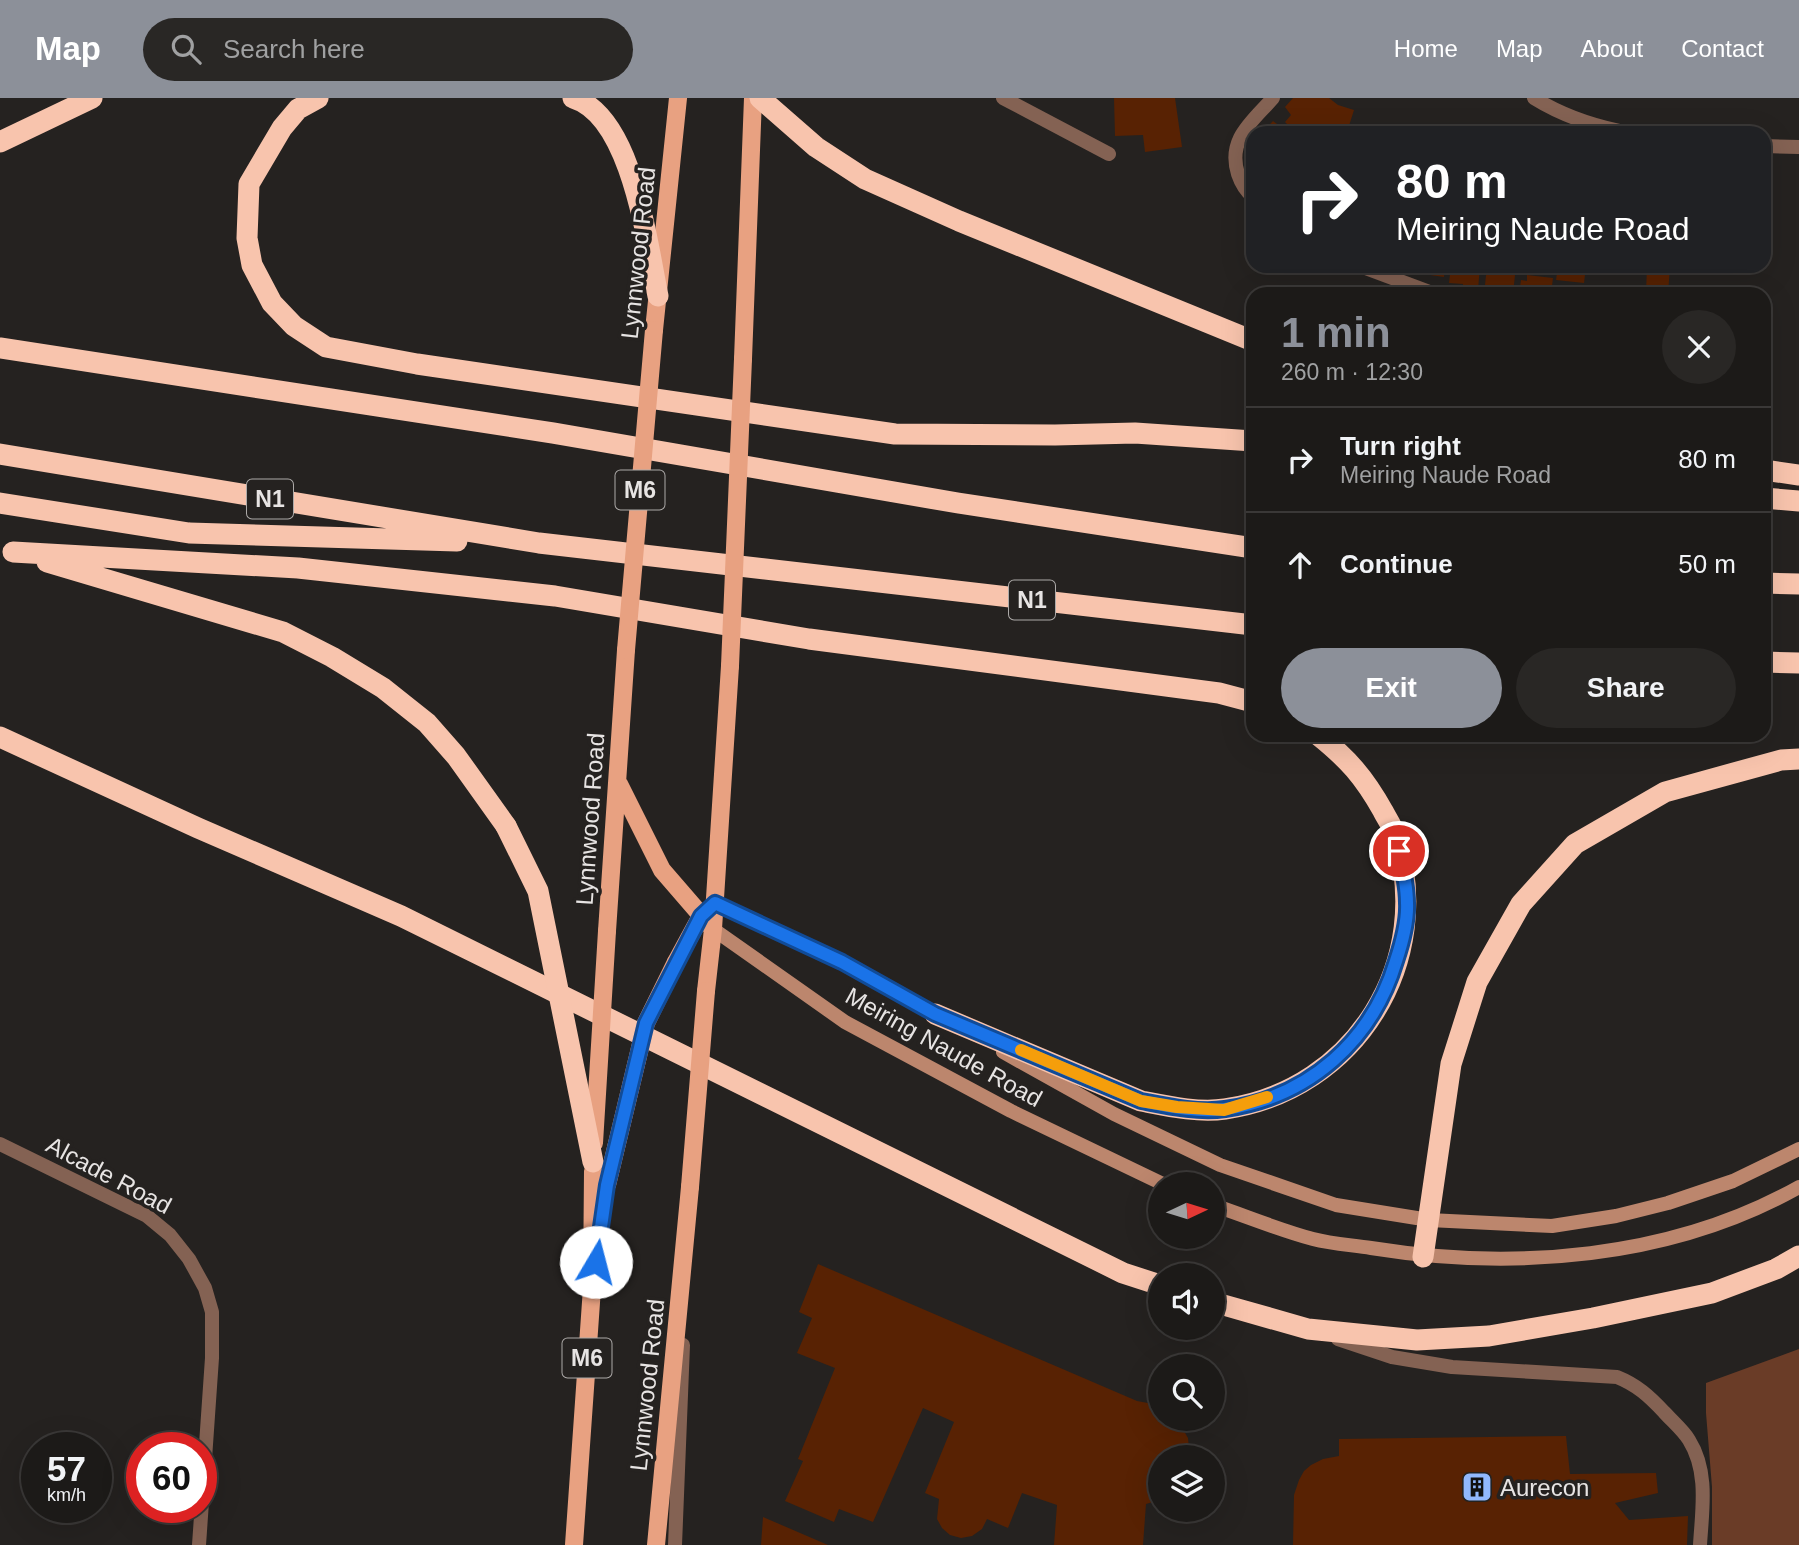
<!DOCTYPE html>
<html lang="en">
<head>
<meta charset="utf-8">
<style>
  :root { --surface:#1c1a18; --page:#292725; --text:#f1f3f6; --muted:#a0a1a2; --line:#3a3837; --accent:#8c9099 }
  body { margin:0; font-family:Helvetica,sans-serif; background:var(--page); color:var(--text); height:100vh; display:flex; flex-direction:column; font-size:26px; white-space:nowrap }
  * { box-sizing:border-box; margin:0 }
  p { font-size:23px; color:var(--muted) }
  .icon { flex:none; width:38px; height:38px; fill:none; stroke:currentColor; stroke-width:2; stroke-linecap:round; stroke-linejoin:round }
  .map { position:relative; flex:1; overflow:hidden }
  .panel { position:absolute; left:1246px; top:189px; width:525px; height:455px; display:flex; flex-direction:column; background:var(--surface); border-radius:21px; box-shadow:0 7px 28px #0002,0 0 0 2px var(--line) }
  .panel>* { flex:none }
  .banner { position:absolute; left:1246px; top:28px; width:525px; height:147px; border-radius:21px; box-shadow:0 7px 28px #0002,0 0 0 2px var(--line); background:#202124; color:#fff; overflow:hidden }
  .needle { width:46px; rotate:86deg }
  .controls { position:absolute; left:1148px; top:1074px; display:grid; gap:14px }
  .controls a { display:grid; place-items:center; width:77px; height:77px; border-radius:50%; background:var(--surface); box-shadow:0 7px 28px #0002,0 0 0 2px var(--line); font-size:35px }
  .speed { position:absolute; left:21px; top:1334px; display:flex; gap:14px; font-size:35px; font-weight:700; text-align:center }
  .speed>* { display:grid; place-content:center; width:91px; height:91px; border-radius:50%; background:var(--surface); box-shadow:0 7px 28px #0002,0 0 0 2px var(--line); line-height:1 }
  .speed small { font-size:18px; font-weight:400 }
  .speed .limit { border:10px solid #d22; background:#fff; color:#111 }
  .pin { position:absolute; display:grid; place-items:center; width:60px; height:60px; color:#fff; margin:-30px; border:4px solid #fff; border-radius:50%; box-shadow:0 2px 7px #0007 }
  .me { position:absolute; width:77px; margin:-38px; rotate:8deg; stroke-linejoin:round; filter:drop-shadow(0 0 5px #0008) }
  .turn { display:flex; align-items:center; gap:24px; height:147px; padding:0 35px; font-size:32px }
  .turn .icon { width:91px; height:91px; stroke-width:2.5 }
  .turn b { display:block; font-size:49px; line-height:60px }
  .round { display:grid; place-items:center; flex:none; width:74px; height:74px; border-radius:37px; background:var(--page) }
  .summary { display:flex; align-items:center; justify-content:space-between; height:119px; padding:0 35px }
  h1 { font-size:42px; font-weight:700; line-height:52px; color:var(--accent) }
  .action { display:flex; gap:14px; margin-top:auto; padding:14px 35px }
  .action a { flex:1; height:80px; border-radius:42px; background:var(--accent); color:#fff; font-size:28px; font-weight:700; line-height:80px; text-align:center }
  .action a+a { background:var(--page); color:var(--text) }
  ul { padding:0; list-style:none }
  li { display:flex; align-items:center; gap:21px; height:105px; padding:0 35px; border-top:2px solid var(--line) }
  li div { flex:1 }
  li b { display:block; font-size:26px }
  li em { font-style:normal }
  header { display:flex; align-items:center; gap:42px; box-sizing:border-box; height:98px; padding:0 35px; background:var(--accent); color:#fff }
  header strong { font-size:33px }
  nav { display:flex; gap:38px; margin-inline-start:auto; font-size:24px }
  .search { width:490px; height:63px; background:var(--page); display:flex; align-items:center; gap:18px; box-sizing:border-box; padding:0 24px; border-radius:38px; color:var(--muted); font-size:26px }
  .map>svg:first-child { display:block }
</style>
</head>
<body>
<header>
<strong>Map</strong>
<div class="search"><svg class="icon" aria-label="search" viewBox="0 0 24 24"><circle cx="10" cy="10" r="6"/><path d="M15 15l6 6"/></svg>Search here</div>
<nav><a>Home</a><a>Map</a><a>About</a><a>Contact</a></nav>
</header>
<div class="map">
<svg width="1799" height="1447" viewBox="0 0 1799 1447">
  <rect width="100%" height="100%" fill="#252220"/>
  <path fill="#6a3c27" d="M 1799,1251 L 1799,1447 L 1712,1447 L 1712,1389 L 1706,1315 L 1706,1285 Z"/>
  <path fill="#582203" d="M 1114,0 L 1175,0 L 1182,49 L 1145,54 L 1143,37 L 1115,38 Z
    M 1293,0 L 1329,0 L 1338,7 L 1354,12 L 1348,31 L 1354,35 L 1320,35 L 1315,30 L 1311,35 L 1296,35 L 1285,24 L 1291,17 L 1285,9 Z
    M 1273,23 L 1289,35 L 1262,35 Z
    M 1415,168 L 1445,168 L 1444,179 L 1430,177 L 1430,173 L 1414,172 Z
    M 1451,168 L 1480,168 L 1478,192 L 1463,190 L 1463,186 L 1449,185 Z
    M 1487,168 L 1516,168 L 1513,196 L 1484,196 Z
    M 1558,168 L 1586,168 L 1584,185 L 1556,182 Z
    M 1647,168 L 1670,168 L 1668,196 L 1646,195 Z
    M 1527,177 L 1553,180 L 1551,196 L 1519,196 L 1521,182 L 1527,183 Z
    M 818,1166 L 1137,1303 L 1153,1306 L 1160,1309 L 1160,1321 L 1177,1321 L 1188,1340 L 1190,1360 L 1160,1360 L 1160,1402 L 1146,1406 L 1143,1447 L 1054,1447 L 1057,1407 L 1022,1395 L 1008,1430 L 987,1421 L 982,1431 L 972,1438 L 961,1440 L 950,1437 L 942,1430 L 937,1421 L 939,1401 L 925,1395 L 954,1324 L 923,1310 L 873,1424 L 839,1411 L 834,1424 L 785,1403 L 803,1363 L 798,1361 L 835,1270 L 797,1255 L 812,1220 L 799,1214 Z
    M 1566,1338 L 1570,1376 L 1656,1375 L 1658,1395 L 1615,1405 L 1629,1422 L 1688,1418 L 1687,1447 L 1293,1447 L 1294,1397 L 1299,1382 L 1304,1373 L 1311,1367 L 1323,1361 L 1339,1358 L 1339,1341 Z
    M 763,1419 L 828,1447 L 761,1447 Z"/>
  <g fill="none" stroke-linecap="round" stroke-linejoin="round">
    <path stroke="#846253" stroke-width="14" d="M 1003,0 L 1109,56
      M 1338,1241 L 1392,1259 L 1452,1269 L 1617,1279 C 1637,1287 1649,1298 1664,1314 C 1672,1323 1683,1332 1689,1342 C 1709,1374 1702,1412 1700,1447
      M 675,1447 L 683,1247"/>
    <path stroke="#846253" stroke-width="14" d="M 1534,0 C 1563,18 1596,29 1630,35
      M 1764,48 L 1799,49
      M 1253,99 C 1246,93 1241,85 1238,76 C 1227,41 1252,24 1273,0
      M 1360,168 L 1435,196
      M 0,1046 L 147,1118 L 170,1137 L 189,1161 L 205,1190 L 212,1214 L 212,1260 L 199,1447"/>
    <path stroke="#bc866d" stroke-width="14" d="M 714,805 L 842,864 L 942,920
      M 713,831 L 845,924 L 1011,1013 L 1165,1087
      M 1003,954 L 1114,1016 L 1220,1067 L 1336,1107 L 1429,1122 L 1552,1128 L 1616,1118 L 1668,1105 L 1733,1083 L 1799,1051
      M 1213,1107 C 1246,1118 1279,1132 1313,1141 C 1332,1146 1352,1147 1371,1150 C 1514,1173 1671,1161 1799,1089"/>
    <path stroke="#e8a181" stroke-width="18" d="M 654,232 L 678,0
      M 743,261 L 753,0
      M 619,686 L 662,772 L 713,831
      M 607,833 L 626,552
      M 676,864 L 701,818 L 707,813
      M 706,893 L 713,831 L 730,568
      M 574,1447 L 592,1190 L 593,1073
      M 656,1447 L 690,1089"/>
    <path stroke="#f8c4ad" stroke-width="21" d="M 318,0 L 298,11 L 282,30 L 249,86 L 247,140 L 252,167 L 272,205 L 294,228 L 326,249 L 417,266 L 895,336 L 1055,337 L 1135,335 L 1253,343
      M 573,0 C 632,18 647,145 658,198
      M 760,0 L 816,49 L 865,81 L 959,123 L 1253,243
      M 0,44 L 92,0
      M 0,250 L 553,335 L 958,405 L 1253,450
      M 0,356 L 539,445 L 1253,527
      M 1764,372 L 1799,377
      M 1764,400 L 1799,403
      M 0,405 L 189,435 L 457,443
      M 13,454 L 298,470 L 555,498 L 809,541 L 1219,595 L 1253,604
      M 47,464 L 283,534 L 332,559 L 383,590 L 427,625 L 456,658 L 506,728
      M 1764,485 L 1799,486
      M 1764,564 L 1799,565
      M 0,639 L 198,730 L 401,818 L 1123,1175 L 1160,1187
      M 935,916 L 1141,1003 C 1167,1008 1198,1015 1225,1011 C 1356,992 1436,862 1395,737 C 1393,729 1387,721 1383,713 C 1364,679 1348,661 1318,637
      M 1423,1159 L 1451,966 L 1477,884 L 1521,806 L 1575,746 L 1665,694 L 1781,662 L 1799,661
      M 1213,1204 L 1308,1231 L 1417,1242 L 1489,1238 L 1593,1220 L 1712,1195 L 1776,1171 L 1799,1158"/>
    <path stroke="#e8a181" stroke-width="18" d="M 626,552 L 654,232
      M 730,568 L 743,261
      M 594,1045 L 607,833
      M 607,1087 L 646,925 L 676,864
      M 690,1089 L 706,893"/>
    <path stroke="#f8c4ad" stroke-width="21" d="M 506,728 L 538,793 L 593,1064"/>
  </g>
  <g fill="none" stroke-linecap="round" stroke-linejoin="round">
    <g stroke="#114b97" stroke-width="18">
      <path id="route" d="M 596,1164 L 607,1087 L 646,925 L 701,818 L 715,805 L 842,864 L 935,916 L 1141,1003 C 1167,1008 1198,1015 1225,1011 C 1309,999 1372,943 1396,863 C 1402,845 1408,824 1407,805 C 1407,788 1403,770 1399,753"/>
    </g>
    <use href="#route" stroke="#1a73e8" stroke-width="12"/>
    <path stroke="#f59e0b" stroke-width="12" d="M 1021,952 L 1141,1003 L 1177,1009 L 1224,1012 L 1267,999"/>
  </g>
  <defs>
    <g id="building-square" transform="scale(1.575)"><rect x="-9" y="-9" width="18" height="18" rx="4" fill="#91b8fd" stroke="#252220"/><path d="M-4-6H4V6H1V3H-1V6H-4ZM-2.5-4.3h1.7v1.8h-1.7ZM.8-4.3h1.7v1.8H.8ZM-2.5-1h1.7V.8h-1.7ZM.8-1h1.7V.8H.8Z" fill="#111"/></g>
  </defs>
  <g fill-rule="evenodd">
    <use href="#building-square" x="1477" y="1389"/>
  </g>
  <g text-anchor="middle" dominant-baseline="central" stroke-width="7" stroke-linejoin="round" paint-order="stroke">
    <g fill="#252220" stroke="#adaaa8" stroke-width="2">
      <rect x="615.5" y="372.5" width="49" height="39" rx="5"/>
      <rect x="247" y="381.5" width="46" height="39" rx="5"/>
      <rect x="1009" y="482.5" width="46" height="39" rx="5"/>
      <rect x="562.5" y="1240.5" width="49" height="39" rx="5"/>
    </g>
    <g font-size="23" font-weight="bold" fill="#e7e4e3">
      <text x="640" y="392">M6</text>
      <text x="270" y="401">N1</text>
      <text x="1032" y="502">N1</text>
      <text x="587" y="1260">M6</text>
    </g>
    <g font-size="24" fill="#e7e4e3" stroke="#252220">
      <text transform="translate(638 155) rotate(-84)">Lynnwood Road</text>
      <text transform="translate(590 721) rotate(-86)">Lynnwood Road</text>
      <text transform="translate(944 949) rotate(29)">Meiring Naude Road</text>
      <text transform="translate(109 1077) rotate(28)">Alcade Road</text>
      <text transform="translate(647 1287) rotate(-84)">Lynnwood Road</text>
    </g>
    <g font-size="24" fill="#e7e4e3" stroke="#252220" text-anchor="start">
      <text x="1500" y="1389">Aurecon</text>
    </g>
  </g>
</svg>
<div class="controls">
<a><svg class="needle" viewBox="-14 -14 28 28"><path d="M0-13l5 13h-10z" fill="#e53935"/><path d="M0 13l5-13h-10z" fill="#a0a1a2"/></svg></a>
<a><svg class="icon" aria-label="sound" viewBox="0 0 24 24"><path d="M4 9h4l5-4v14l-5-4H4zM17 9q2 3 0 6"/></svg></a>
<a><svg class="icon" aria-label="search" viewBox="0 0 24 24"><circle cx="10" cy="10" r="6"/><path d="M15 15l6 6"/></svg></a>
<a><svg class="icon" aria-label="layers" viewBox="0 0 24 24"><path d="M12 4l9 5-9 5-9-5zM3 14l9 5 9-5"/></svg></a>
</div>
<div class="speed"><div>57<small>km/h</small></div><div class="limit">60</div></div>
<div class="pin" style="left:1399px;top:753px;background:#d93025"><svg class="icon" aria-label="arrive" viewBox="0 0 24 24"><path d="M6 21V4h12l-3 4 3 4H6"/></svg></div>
<svg class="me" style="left:596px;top:1164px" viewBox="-20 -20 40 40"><circle r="19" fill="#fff"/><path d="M0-13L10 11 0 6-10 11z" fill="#1a73e8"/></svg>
<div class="banner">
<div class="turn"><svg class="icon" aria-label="right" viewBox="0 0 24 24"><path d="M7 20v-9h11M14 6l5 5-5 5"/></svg><div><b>80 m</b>Meiring Naude Road</div></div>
</div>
<section class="panel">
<div class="summary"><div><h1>1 min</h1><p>260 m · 12:30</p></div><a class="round"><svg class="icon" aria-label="close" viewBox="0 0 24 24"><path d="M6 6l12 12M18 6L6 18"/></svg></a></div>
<ul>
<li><svg class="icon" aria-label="right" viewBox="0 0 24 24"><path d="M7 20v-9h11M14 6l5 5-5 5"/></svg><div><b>Turn right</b><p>Meiring Naude Road</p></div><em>80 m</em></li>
<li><svg class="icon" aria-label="ahead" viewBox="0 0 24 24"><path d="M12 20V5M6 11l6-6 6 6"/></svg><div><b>Continue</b></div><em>50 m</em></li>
</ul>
<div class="action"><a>Exit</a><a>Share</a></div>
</section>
</div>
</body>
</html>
